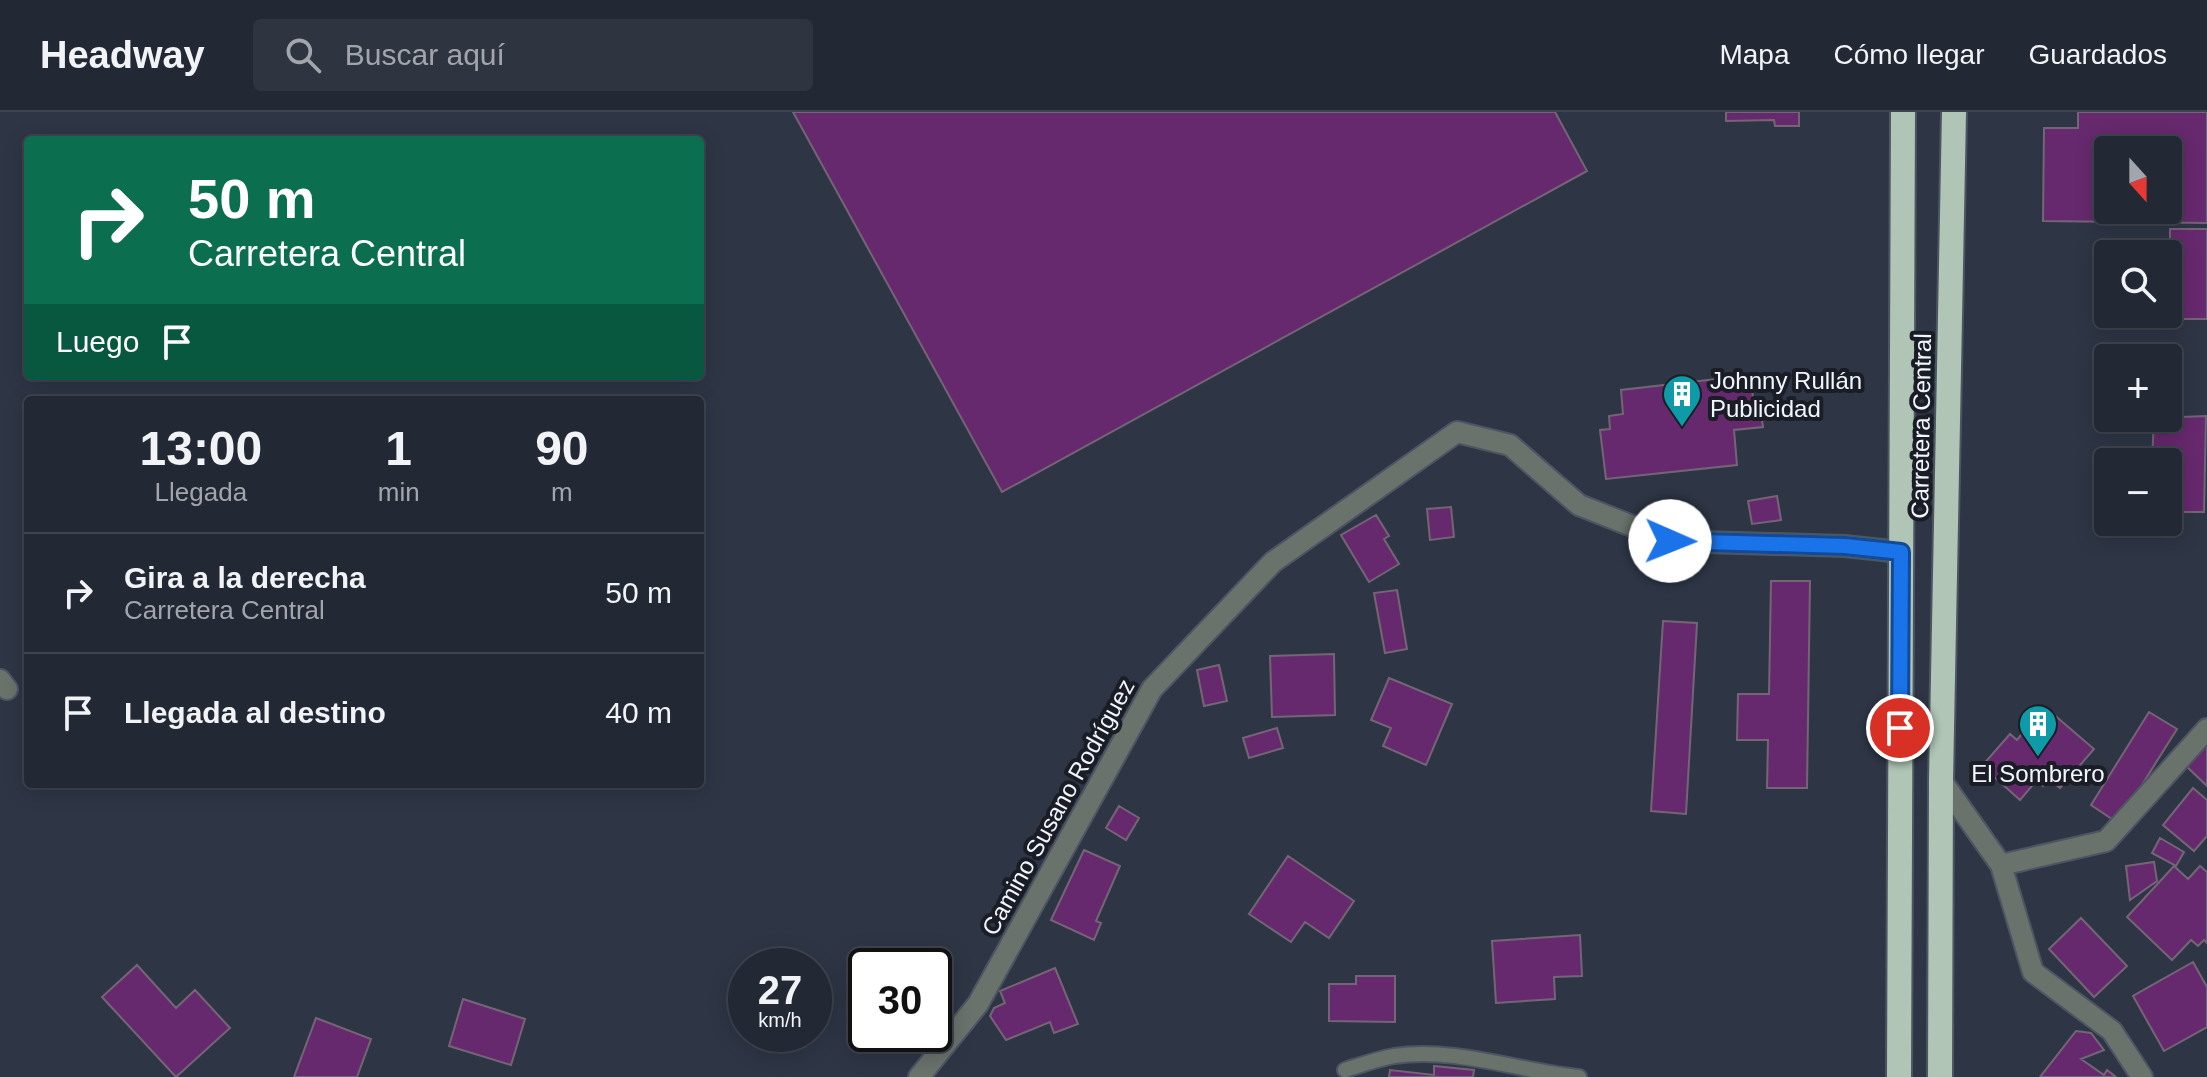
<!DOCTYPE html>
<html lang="es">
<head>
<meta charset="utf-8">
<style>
  :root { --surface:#222834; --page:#2e3440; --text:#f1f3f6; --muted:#a2a6ac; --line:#3f444f }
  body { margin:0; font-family:Helvetica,sans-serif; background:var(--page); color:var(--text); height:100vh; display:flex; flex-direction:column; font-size:30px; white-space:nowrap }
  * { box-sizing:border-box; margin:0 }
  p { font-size:26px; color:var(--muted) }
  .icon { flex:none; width:44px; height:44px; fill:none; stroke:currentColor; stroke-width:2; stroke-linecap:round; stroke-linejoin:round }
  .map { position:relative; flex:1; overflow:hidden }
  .side { position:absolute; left:24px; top:284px; width:680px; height:392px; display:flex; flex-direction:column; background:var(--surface); border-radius:8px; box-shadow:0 4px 20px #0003,0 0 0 2px var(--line) }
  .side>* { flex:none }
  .top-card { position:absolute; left:24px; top:24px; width:680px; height:244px; border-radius:8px; box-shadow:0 4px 20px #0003,0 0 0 2px var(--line); background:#0b6e4f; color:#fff; overflow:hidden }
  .needle { width:52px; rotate:159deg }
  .tools { position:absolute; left:2094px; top:24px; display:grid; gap:16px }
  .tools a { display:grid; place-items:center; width:88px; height:88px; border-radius:8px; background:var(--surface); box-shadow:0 4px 20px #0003,0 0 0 2px var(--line); font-size:40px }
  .speed { position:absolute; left:728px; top:836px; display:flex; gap:16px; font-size:40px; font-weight:700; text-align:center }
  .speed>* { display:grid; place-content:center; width:104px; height:104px; border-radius:50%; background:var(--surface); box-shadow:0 4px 20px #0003,0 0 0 2px var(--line); line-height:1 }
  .speed small { font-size:20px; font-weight:400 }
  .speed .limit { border:4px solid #111; border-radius:12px; background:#fff; color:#111 }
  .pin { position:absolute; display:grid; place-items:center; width:68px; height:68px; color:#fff; margin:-34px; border:4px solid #fff; border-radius:50%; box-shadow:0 2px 8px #0007 }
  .me { position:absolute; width:88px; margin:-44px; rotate:91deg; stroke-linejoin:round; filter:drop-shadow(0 0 6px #0008) }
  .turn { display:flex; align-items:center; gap:28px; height:168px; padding:0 32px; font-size:36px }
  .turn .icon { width:104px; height:104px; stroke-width:2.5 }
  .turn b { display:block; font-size:56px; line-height:68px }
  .then { display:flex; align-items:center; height:76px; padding:0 32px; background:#0003; gap:16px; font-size:30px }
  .eta { display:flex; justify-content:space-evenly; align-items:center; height:136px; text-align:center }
  .eta b { font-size:48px; font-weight:800; line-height:56px }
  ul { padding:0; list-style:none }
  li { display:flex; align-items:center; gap:24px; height:120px; padding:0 32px; border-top:2px solid var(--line) }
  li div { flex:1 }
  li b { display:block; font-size:30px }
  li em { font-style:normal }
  header { display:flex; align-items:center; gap:48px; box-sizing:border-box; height:112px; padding:0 40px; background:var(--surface); border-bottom:2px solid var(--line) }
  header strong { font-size:38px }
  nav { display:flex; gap:44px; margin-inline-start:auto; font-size:28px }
  .search { width:560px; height:72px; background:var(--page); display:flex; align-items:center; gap:20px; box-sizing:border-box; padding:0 28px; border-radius:8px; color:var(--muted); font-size:30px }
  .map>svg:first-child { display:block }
</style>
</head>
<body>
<header>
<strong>Headway</strong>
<div class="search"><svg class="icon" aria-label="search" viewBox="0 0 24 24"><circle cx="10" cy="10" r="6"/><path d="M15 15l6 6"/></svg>Buscar aquí</div>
<nav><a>Mapa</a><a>Cómo llegar</a><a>Guardados</a></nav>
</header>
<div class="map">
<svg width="2207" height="965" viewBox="0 0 2207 965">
  <rect width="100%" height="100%" fill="#2e3646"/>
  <path fill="#66296d" stroke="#746576" stroke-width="2" fill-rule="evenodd" d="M 793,0 L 1555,0 L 1587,59 L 1002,380 Z
    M 1726,0 L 1799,0 L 1799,14 L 1775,14 L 1774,8 L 1726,9 Z
    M 2078,0 L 2207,0 L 2207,111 L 2043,109 L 2044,16 L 2078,16 ZM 2108,38 L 2168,38 L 2168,98 L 2108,98 Z
    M 2170,117 L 2207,117 L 2207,207 L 2170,207 Z
    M 1751,263 L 1753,287 L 1759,287 L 1763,315 L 1734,318 L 1737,353 L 1606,367 L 1600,318 L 1610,317 L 1609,304 L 1623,302 L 1621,278 Z
    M 2206,304 L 2204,400 L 2168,400 L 2168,350 L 2152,350 L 2154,306 Z
    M 1777,384 L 1781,408 L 1752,412 L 1748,389 Z
    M 1451,395 L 1454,425 L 1430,428 L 1427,397 Z
    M 1376,403 L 1389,424 L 1384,427 L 1399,452 L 1369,470 L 1341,423 Z
    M 1771,469 L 1810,469 L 1807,676 L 1767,676 L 1768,628 L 1737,628 L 1738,582 L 1769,582 Z
    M 1397,478 L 1407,537 L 1385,541 L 1374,481 Z
    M 1663,509 L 1697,511 L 1686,702 L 1651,699 Z
    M 1334,542 L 1335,603 L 1272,605 L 1270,544 Z
    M 1219,553 L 1227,589 L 1204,594 L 1197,558 Z
    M 1389,566 L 1452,592 L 1426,653 L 1383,634 L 1391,616 L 1371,608 Z
    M 2149,600 L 2177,617 L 2118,711 L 2091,693 Z
    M 2052,601 L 2094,637 L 2060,676 L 2049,667 L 2043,674 L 2037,668 L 2020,688 L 1982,654 L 2010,622 L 2017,628 L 2030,612 L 2037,618 Z
    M 1277,616 L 1283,636 L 1249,646 L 1243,626 Z
    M 2207,631 L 2207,674 L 2186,654 Z
    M 2193,676 L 2207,688 L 2207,724 L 2194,739 L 2163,713 Z
    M 1119,694 L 1139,706 L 1126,728 L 1106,716 Z
    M 2160,726 L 2184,740 L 2176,754 L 2152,741 Z
    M 1084,738 L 1120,754 L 1096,809 L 1101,811 L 1094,828 L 1051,808 Z
    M 1288,744 L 1354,789 L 1329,826 L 1305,810 L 1291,830 L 1249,802 Z
    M 2154,750 L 2157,769 L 2130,788 L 2126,754 Z
    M 2174,754 L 2188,767 L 2200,754 L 2207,760 L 2207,831 L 2204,828 L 2198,834 L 2191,828 L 2172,848 L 2127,805 Z
    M 2081,806 L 2127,854 L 2094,885 L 2049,837 Z
    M 1580,823 L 1582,864 L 1554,865 L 1555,887 L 1496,891 L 1492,829 Z
    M 2193,850 L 2207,875 L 2207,915 L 2164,939 L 2133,884 Z
    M 137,853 L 176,896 L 195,878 L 230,916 L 176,965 L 102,885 Z
    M 1055,856 L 1078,912 L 1054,921 L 1050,910 L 1006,928 L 990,904 L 994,896 L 1005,891 L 1000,879 Z
    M 1356,864 L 1395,864 L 1395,910 L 1329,909 L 1329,872 L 1356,872 Z
    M 463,887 L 525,907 L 511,953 L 449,934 Z
    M 316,906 L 371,927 L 357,965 L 294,965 Z
    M 2076,919 L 2091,921 L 2104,938 L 2081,947 L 2104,963 L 2107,958 L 2116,965 L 2040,965 Z
    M 1434,954 L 1474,958 L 1473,965 L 1389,965 L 1390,958 L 1434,963 Z"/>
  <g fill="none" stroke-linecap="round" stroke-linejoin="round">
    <g stroke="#4d5563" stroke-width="18">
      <path id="lane" d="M 1345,958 C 1361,953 1377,947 1394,944 C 1456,935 1518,959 1579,965"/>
    </g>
    <g stroke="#4d5563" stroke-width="24">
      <path id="street" d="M 0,568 L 7,577
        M 1941,668 L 2001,753 L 2033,860 L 2112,919 L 2142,965
        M 2001,753 L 2106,729 L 2207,617
        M 919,965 L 978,892 L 1152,577 L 1273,450 L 1457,320 L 1510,333 L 1579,393 L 1670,429 L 1845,434 L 1901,440"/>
    </g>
    <g stroke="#4d5563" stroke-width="28">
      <path id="highway" d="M 1899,965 L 1903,0
        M 1940,965 L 1941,668 L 1954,0"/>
    </g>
    <use href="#lane" stroke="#6a726c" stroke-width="14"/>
    <use href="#street" stroke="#6a726c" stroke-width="20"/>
    <use href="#highway" stroke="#b0c5b5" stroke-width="24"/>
  </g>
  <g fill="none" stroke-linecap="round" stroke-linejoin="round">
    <g stroke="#114b97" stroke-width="20">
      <path id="route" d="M 1670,429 L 1845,434 L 1901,440 L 1900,616"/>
    </g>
    <use href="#route" stroke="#1a73e8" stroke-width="14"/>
  </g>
  <defs>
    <g id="building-pin" transform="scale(2)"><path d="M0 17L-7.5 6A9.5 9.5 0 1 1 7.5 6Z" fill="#0f9aa8" stroke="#1a1d25"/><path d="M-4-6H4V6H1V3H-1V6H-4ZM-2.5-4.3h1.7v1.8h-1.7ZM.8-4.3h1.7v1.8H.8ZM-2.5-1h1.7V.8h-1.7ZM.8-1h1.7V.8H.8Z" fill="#fff"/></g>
  </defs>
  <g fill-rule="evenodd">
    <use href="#building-pin" x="1682" y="282"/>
    <use href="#building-pin" x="2038" y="612"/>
  </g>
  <g text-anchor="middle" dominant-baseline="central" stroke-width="8" stroke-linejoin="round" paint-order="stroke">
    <g font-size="24" fill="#f0f5fe" stroke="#1a1d25" text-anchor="start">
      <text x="1710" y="268">Johnny Rullán<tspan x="1710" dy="28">Publicidad</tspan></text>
      <text x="2038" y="661" text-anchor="middle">El Sombrero</text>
    </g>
    <g font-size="24" fill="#f0f5fe" stroke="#1a1d25">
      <text transform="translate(1921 314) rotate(-89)">Carretera Central</text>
      <text transform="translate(1058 695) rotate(-61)">Camino Susano Rodríguez</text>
    </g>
  </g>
</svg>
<div class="tools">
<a><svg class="needle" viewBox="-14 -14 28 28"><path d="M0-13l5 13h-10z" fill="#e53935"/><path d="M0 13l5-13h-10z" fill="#a2a6ac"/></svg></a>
<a><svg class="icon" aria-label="search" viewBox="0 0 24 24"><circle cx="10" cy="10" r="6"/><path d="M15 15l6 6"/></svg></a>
<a>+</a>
<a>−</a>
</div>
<div class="speed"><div>27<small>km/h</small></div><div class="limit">30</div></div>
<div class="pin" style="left:1900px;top:616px;background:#d93025"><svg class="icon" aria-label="arrive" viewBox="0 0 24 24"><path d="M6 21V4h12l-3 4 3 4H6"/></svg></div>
<svg class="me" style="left:1670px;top:429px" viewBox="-20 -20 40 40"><circle r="19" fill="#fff"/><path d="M0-13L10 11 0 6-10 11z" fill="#1a73e8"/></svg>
<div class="top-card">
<div class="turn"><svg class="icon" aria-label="right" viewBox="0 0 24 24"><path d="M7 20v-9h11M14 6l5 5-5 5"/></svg><div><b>50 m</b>Carretera Central</div></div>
<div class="then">Luego<svg class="icon" aria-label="arrive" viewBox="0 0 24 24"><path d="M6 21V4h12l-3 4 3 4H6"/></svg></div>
</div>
<section class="side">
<div class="eta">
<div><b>13:00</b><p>Llegada</p></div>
<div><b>1</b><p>min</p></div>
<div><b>90</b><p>m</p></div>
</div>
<ul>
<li><svg class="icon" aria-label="right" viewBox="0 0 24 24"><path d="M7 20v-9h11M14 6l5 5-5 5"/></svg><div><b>Gira a la derecha</b><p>Carretera Central</p></div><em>50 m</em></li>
<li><svg class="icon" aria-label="arrive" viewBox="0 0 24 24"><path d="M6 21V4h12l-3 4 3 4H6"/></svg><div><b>Llegada al destino</b></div><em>40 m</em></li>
</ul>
</section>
</div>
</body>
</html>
